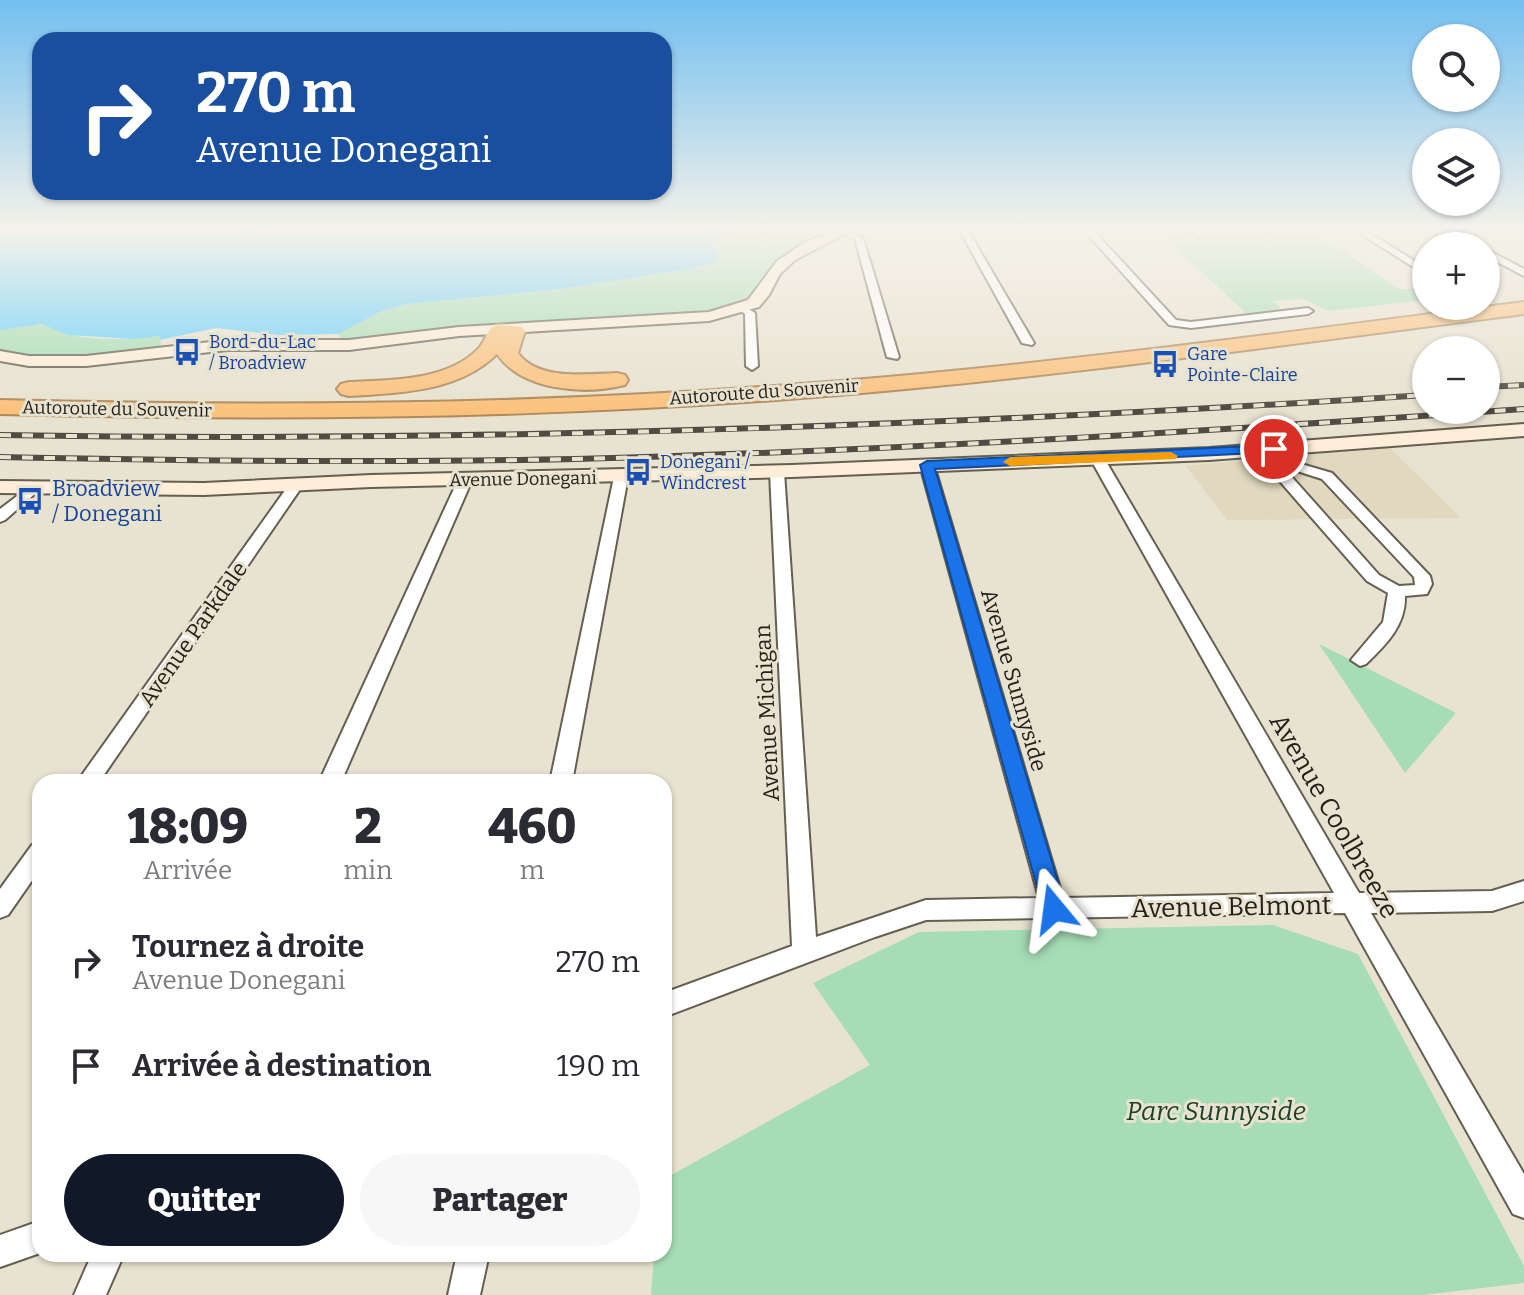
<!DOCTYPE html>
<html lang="fr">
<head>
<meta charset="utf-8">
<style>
  :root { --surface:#fff; --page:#f7f7f7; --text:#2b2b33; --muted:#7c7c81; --accent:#111827 }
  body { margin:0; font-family:Bitter,serif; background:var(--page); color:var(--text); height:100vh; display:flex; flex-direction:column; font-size:30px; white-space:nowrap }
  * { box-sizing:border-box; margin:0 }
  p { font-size:26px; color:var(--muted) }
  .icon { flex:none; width:44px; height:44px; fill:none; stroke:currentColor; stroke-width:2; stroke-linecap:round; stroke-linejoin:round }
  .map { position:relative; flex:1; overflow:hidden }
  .drawer { position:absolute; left:32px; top:774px; width:640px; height:488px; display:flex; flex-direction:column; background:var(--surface); border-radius:24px; box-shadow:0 2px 6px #0004 }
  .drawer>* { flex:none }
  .hud { position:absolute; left:32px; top:32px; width:640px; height:168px; border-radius:24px; box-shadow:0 2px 6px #0004; background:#1a4fa0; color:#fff; overflow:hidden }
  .tools { position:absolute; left:1412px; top:24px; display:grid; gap:16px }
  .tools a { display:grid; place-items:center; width:88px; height:88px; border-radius:50%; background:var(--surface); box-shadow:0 2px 6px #0004; font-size:40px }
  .pin { position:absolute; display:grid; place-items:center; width:68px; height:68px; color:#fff; margin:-34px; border:4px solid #fff; border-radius:50%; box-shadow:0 2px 8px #0007 }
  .me { position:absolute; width:88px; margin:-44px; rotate:344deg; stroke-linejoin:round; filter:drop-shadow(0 0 6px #0008) }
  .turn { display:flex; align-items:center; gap:28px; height:168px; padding:0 32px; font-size:36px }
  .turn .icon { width:104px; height:104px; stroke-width:2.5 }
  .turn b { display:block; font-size:56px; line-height:68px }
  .eta { display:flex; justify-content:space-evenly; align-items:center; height:136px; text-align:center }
  .eta b { font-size:48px; font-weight:800; line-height:56px }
  .primary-button { display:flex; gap:16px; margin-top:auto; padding:16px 32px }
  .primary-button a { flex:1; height:92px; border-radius:48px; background:var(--accent); color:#fff; font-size:32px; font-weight:800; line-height:92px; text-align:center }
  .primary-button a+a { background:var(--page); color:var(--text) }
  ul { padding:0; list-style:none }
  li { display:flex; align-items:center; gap:24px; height:104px; padding:0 32px }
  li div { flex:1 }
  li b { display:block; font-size:30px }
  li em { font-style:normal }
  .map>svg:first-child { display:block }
</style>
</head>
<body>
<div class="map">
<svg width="1524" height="1295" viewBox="0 0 1524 1295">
  <rect width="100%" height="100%" fill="#e8e2d0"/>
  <path fill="#e1d8bf" d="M 1388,446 L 1461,518 L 1227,520 L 1186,466 Z"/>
  <path fill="#a6ddb5" d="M 745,229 L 786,229 L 815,240 L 771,269 L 751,300 L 710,312 L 343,342 L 338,334 L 382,311 L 407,304 L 560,289 L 693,269 L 718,261 L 719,252 L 713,247 L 717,240 Z
    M 1311,229 L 1399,289 L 1426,289 L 1426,300 L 1328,311 L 1303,299 L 1273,301 L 1280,307 L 1277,311 L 1247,314 L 1156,230 Z
    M 34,324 C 49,325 58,332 70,335 C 99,341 132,339 160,336 L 161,349 C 107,358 54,362 0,352 L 0,330 Z
    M 1319,644 L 1456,713 L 1405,773 Z
    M 1273,925 L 1358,954 L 1524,1266 L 1524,1283 L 1423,1295 L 651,1295 L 654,1254 L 664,1254 L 664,1179 L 870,1065 L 813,983 L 919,932 Z"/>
  <path fill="#65cffd" d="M 0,229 L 745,229 L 716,240 L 713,247 L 719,252 L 718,261 L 692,269 L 560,289 L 407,304 L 382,311 L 338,334 L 278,335 L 216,328 L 160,340 L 160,336 L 134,339 L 68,335 L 41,324 L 0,330 Z"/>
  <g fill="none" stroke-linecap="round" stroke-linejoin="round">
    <g stroke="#645f50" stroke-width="4">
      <path id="street" d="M 841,229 L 847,229 L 863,238 L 899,357 L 897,359 L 887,357 L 855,239 L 841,233 Z
        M 959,229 L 967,229 L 1034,343 L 1032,345 L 1022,343 Z
        M 1083,229 L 1092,229 L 1176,320 L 1191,322 L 1308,308 L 1313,311 L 1308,314 L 1191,328 L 1169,325 Z
        M 1190,229 L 1199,229 L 1204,235 L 1197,237 Z
        M 1353,229 L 1363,229 L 1426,268 L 1426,275 Z
        M 1440,229 L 1451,229 L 1479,246 L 1468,246 Z
        M 1486,249 L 1524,269 L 1524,276 L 1486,256 Z
        M 742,305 L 755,313 L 758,366 L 752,370 L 746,366 L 745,314 L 737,308 Z
        M 1097,454 L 1104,458 L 1359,893 L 1492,891 L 1524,881 L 1524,901 L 1492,911 L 1371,913 L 1524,1174 L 1524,1218 L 1513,1214 L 1345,913 L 926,920 L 875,937 L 664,1017 L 664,993 L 792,946 L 770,472 L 777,468 L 784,472 L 816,937 L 926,900 L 1039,898 L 920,465 L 927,461 L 934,465 L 1063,898 L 1334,893 L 1090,458 Z
        M 1291,461 L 1332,473 L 1430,576 L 1432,584 L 1427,594 L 1405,596 C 1406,625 1386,645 1366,664 L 1360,666 L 1351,660 L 1383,622 L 1388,593 L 1367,581 L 1277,478 L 1277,472 ZM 1294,470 L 1322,479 L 1414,577 L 1415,585 L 1399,586 L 1379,575 L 1290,475 Z
        M 621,473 L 628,477 L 572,782 L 550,782 L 614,477 Z
        M 465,476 L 472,480 L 341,782 L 319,782 L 458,480 Z
        M 296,481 L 303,485 L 99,782 L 77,782 L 291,482 Z
        M 33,484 L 38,485 L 38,491 L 5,520 L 0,522 L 0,509 Z
        M 40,842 L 40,869 L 8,915 L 0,918 L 0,889 L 32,845 Z
        M 40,1221 L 40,1253 L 0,1267 L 0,1235 Z
        M 92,1254 L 124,1254 L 106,1295 L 74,1295 Z
        M 457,1254 L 489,1254 L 480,1295 L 448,1295 Z"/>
    </g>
    <g stroke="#645f50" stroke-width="4">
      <path id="secondary" d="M 836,229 L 854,229 L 795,260 L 780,274 L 769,295 L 759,307 L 709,321 L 459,336 L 349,350 L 228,350 L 86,366 L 29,366 L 0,361 L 0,351 L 29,356 L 86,356 L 228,340 L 349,340 L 459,327 L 709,312 L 748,300 L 777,261 L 804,243 Z
        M 1524,424 L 1524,436 L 1209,460 L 792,477 L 371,487 L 204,495 L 0,493 L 0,481 L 204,483 L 371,475 L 792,465 L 1209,448 Z"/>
    </g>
    <g stroke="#af895b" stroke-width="4">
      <path id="highway" d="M 1524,302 L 1524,314 C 1288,344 1052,378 814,397 C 543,419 272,421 0,414 L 0,400 C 272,407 543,405 814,383 C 1051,365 1288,332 1524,302 Z
        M 499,325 L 522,327 L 525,331 L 518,353 C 538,381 586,374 617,373 L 625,375 L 628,380 L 625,385 C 584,395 522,391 497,354 C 458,392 400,393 349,396 L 341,394 L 337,389 L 341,384 L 349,382 C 391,380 448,381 479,348 C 484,342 487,333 492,327 Z"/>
    </g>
    <use href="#street" fill="#fff" fill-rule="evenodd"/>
    <use href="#secondary" fill="#feedd8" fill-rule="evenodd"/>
    <use href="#highway" fill="#fbc27e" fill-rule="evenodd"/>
    <g stroke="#504c43" stroke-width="6">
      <path id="rail" d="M 1486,387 L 1524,385
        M 0,435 C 476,443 951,426 1426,395
        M 0,457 C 192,461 383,463 575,459 C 892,451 1208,431 1524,409"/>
    </g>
    <use href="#rail" stroke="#e8e2d0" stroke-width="4" stroke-dasharray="11" stroke-linecap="butt"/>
  </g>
  <linearGradient id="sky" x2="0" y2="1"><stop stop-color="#73bff0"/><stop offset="0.56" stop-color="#f5f2ea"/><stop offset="1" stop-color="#f5f2ea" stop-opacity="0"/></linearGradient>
  <rect width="1524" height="411" fill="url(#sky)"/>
  <path fill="#1a73e8" stroke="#114b97" stroke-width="2" d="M 1274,445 L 1281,449 L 1279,452 L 935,469 L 1066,909 L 1062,916 L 1054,919 L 1045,916 L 920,465 L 927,461 Z"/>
  <path fill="#f59e0b" d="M 1171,452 L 1178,456 L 1176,459 L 1010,466 L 1003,462 L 1010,457 Z"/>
  <defs>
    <g id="bus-bare" transform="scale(2.16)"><path d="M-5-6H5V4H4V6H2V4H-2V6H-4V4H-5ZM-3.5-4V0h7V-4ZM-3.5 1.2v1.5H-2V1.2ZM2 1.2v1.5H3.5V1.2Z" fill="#1a4fb4" stroke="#e8e2d0" stroke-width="2.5" paint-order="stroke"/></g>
  </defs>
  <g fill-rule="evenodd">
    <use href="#bus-bare" x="187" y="352"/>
    <use href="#bus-bare" x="1165" y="364"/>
    <use href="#bus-bare" x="638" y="472"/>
    <use href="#bus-bare" x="30" y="501"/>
  </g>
  <g text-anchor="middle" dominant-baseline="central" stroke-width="6" stroke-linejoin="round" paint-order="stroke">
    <g font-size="18" fill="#164399" stroke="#e8e2d0" text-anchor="start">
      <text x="209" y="342">Bord-du-Lac<tspan x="209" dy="21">/ Broadview</tspan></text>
      <text x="1187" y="354">Gare<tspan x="1187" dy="21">Pointe-Claire</tspan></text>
      <text x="660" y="462">Donegani /<tspan x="660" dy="21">Windcrest</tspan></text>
    </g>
    <g font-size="18" fill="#23201a" stroke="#e8e2d0">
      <text transform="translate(764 392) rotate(-4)">Autoroute du Souvenir</text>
      <text transform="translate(117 409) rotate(1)">Autoroute du Souvenir</text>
      <text transform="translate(523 479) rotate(-1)">Avenue Donegani</text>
    </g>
    <g font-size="22" fill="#164399" stroke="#e8e2d0" text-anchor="start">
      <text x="52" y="488">Broadview<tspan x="52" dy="25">/ Donegani</tspan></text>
    </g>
    <g font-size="22" fill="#23201a" stroke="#e8e2d0">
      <text transform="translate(193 634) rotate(-55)">Avenue Parkdale</text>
      <text transform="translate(1014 680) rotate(74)">Avenue Sunnyside</text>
      <text transform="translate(767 713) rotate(-93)">Avenue Michigan</text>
    </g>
    <g font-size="26" fill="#23201a" stroke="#e8e2d0">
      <text transform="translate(1334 816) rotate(60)">Avenue Coolbreeze</text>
      <text transform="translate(1231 907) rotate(-1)">Avenue Belmont</text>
    </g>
    <g font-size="26" font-style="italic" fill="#1b3f28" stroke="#e8e2d0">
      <text x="1216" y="1111">Parc Sunnyside</text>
    </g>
  </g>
</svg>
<div class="tools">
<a><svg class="icon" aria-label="search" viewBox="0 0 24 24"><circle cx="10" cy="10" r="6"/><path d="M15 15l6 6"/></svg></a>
<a><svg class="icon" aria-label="layers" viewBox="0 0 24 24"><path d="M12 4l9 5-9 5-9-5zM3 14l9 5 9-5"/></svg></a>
<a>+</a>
<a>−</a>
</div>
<div class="pin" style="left:1274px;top:449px;background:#d93025"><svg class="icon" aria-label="arrive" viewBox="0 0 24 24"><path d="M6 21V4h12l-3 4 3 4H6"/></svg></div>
<svg class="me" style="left:1054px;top:909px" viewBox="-20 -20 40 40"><path d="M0-17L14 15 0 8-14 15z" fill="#1a73e8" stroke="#fff" stroke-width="4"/></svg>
<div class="hud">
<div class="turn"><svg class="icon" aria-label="right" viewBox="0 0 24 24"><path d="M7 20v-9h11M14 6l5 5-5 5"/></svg><div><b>270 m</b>Avenue Donegani</div></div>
</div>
<section class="drawer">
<div class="eta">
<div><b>18:09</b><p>Arrivée</p></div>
<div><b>2</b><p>min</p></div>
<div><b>460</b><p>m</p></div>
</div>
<ul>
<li><svg class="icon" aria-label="right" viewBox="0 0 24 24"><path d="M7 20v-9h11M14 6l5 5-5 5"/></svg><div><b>Tournez à droite</b><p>Avenue Donegani</p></div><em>270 m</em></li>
<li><svg class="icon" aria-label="arrive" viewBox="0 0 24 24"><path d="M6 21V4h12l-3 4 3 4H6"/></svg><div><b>Arrivée à destination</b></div><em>190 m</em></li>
</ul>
<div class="primary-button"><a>Quitter</a><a>Partager</a></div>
</section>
</div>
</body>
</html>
